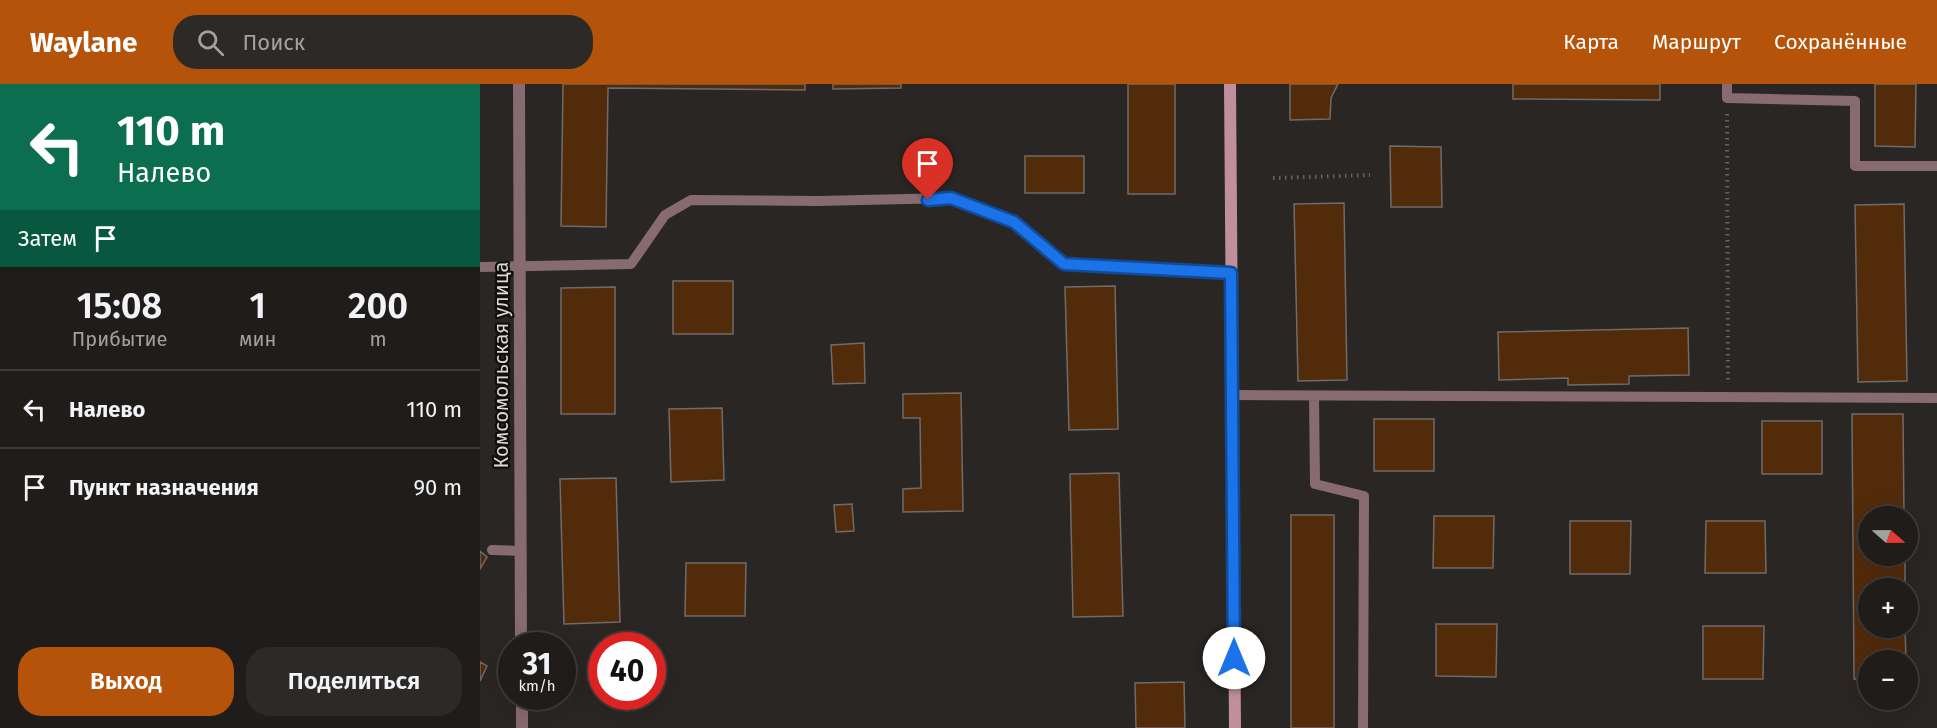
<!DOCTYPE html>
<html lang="ru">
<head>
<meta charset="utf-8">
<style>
  :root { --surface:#201c1a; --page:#2d2927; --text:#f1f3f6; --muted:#a2a1a2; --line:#3d3a39; --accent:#b45309 }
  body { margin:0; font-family:"Fira Sans",sans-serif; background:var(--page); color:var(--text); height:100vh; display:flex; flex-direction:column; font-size:22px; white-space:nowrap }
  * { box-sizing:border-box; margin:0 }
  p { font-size:20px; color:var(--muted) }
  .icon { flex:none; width:33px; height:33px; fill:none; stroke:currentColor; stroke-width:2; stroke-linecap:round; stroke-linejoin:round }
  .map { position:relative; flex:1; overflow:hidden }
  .drawer { display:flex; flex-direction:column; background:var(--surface); width:480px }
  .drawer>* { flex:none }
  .guide { background:#0b6e4f; color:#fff; overflow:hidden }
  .needle { width:39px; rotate:110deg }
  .tools { position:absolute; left:1378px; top:422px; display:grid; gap:12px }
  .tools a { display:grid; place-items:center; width:60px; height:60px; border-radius:50%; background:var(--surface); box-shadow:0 6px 24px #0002,0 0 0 2px var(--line); font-size:30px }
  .speed { position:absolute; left:18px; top:548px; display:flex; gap:12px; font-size:30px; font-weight:700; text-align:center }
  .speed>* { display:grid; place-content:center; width:78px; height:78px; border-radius:50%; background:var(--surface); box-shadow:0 6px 24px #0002,0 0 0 2px var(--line); line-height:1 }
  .speed small { font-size:15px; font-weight:400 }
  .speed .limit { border:9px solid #d22; background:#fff; color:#111 }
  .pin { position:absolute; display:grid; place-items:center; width:51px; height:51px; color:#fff; margin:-62px -26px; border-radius:50% 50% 50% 0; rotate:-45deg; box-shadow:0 0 6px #0007 }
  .pin .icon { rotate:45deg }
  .me { position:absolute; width:66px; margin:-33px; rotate:0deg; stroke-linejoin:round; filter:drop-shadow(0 0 4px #0008) }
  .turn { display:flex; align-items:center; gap:21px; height:126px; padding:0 18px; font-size:27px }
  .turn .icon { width:78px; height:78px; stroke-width:2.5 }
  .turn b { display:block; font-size:42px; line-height:51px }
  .then { display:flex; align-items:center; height:57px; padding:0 18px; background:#0003; gap:12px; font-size:22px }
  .eta { display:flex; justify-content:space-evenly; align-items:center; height:102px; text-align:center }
  .eta b { font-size:36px; font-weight:600; line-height:42px }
  .cta { display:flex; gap:12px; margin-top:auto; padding:12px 18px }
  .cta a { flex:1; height:69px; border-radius:24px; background:var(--accent); color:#fff; font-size:24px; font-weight:600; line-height:69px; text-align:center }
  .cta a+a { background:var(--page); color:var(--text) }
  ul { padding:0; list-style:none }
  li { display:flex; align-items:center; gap:18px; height:78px; padding:0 18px; border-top:2px solid var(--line) }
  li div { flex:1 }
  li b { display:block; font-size:22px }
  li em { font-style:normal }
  header { display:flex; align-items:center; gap:36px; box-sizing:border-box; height:84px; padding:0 30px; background:var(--accent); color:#fff }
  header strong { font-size:28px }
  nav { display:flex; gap:33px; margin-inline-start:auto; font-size:21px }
  .search { width:420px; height:54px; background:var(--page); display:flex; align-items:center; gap:15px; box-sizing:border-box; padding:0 21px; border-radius:24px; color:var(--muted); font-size:22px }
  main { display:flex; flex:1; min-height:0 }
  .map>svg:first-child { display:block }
</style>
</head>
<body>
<header>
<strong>Waylane</strong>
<div class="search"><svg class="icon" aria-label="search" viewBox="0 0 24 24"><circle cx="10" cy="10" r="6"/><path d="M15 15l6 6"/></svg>Поиск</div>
<nav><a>Карта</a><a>Маршрут</a><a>Сохранённые</a></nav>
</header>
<main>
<section class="drawer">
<div class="guide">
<div class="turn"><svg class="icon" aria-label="left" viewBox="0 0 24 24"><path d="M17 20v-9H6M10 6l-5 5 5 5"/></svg><div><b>110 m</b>Налево</div></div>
<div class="then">Затем<svg class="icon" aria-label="arrive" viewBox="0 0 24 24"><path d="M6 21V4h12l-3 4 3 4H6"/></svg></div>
</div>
<div class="eta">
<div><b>15:08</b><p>Прибытие</p></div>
<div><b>1</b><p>мин</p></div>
<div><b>200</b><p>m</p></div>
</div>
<ul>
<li><svg class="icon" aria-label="left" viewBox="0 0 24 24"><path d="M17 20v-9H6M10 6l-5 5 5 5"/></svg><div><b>Налево</b></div><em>110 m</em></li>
<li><svg class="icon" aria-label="arrive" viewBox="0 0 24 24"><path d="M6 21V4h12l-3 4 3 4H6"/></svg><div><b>Пункт назначения</b></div><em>90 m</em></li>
</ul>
<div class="cta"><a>Выход</a><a>Поделиться</a></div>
</section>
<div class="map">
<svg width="1457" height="644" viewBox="0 0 1457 644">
  <rect width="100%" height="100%" fill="#2a2623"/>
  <path fill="#522b0b" stroke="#706b68" stroke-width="1.5" d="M 83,0 L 325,0 L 325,6 L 128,4 L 126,143 L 81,142 Z
    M 353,0 L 421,0 L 421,4 L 353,5 Z
    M 648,0 L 695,0 L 695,110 L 648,110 Z
    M 810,0 L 858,0 L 851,14 L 850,35 L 810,36 Z
    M 1033,0 L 1180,0 L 1180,16 L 1033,15 Z
    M 1395,0 L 1436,0 L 1435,63 L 1395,62 Z
    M 910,62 L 961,63 L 962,123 L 911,123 Z
    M 545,72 L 604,72 L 604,109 L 545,109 Z
    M 864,119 L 867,296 L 818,297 L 814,120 Z
    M 1424,120 L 1427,297 L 1378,298 L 1375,121 Z
    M 193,197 L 253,197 L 253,250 L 193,250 Z
    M 635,202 L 638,345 L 589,346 L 585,203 Z
    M 135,203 L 135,330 L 81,330 L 81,204 Z
    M 1208,244 L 1209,291 L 1149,292 L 1149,300 L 1088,301 L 1088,294 L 1019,296 L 1018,248 Z
    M 384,259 L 385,299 L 353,300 L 351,261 Z
    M 481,309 L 483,427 L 423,428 L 423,405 L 441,404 L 440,334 L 423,334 L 423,310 Z
    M 242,324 L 244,396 L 191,398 L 189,325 Z
    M 1372,330 L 1423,330 L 1424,432 L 1389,432 L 1389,471 L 1425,471 L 1425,504 L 1389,504 L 1389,543 L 1425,543 L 1426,576 L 1389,576 L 1389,595 L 1374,595 Z
    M 894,335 L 954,335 L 954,387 L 894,387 Z
    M 1282,337 L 1342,337 L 1342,390 L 1282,390 Z
    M 639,389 L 643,532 L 593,533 L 590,390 Z
    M 136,394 L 140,538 L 84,540 L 80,395 Z
    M 372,420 L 374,447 L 356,448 L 354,421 Z
    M 811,431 L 854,431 L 854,644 L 811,644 Z
    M 954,432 L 1014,432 L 1013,484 L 953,484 Z
    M 1090,437 L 1151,437 L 1150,490 L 1090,490 Z
    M 1226,437 L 1285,437 L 1286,489 L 1225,489 Z
    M 0,467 L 7,473 L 0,485 Z
    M 206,479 L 266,479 L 265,532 L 205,532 Z
    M 956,540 L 1017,540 L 1016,593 L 956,592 Z
    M 1223,542 L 1284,542 L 1283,595 L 1223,595 Z
    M 0,578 L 7,582 L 0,597 Z
    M 704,598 L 705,644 L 656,644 L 655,599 Z"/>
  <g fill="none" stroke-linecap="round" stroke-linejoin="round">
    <path stroke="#676461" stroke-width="4" stroke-dasharray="1.5 4.5" stroke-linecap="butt" d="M 1247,30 L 1248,298
      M 793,94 L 890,91"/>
    <path stroke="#886a72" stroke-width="10" d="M 1247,0 L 1247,14 L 1375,17 L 1375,82 L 1457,82
      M 0,183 L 151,180 L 185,131 L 211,116 L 337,117 L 471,114 L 534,138 L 584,180 L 751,189
      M 752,311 L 1457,314
      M 834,312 L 835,400 L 884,412 L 883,644
      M 12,466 L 41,467"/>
    <path stroke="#886a72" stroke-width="12" d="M 39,0 L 41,561
      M 42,612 L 42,644"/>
    <path stroke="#c08f9d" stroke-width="12" d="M 750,0 L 755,644"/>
  </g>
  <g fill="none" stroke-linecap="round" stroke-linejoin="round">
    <g stroke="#114b97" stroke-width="15">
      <path id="route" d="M 448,116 L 471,114 L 534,138 L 584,180 L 751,189 L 754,574"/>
    </g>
    <use href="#route" stroke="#1a73e8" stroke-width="10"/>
  </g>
  <g text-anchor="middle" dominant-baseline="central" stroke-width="4.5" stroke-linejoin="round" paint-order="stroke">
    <g font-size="20" fill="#dcd9d7" stroke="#110f0e">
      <text transform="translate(21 281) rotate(-90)">Комсомольская улица</text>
    </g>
  </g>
</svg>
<div class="tools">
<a><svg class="needle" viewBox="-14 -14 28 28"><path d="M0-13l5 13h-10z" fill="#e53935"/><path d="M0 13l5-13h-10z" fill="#a2a1a2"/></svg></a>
<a>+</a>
<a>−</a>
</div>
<div class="speed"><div>31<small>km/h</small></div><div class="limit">40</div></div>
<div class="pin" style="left:448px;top:116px;background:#d93025"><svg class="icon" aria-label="arrive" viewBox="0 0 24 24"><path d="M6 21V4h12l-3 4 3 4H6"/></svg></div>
<svg class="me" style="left:754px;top:574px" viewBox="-20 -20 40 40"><circle r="19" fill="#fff"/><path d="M0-13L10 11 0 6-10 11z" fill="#1a73e8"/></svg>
</div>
</main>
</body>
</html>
